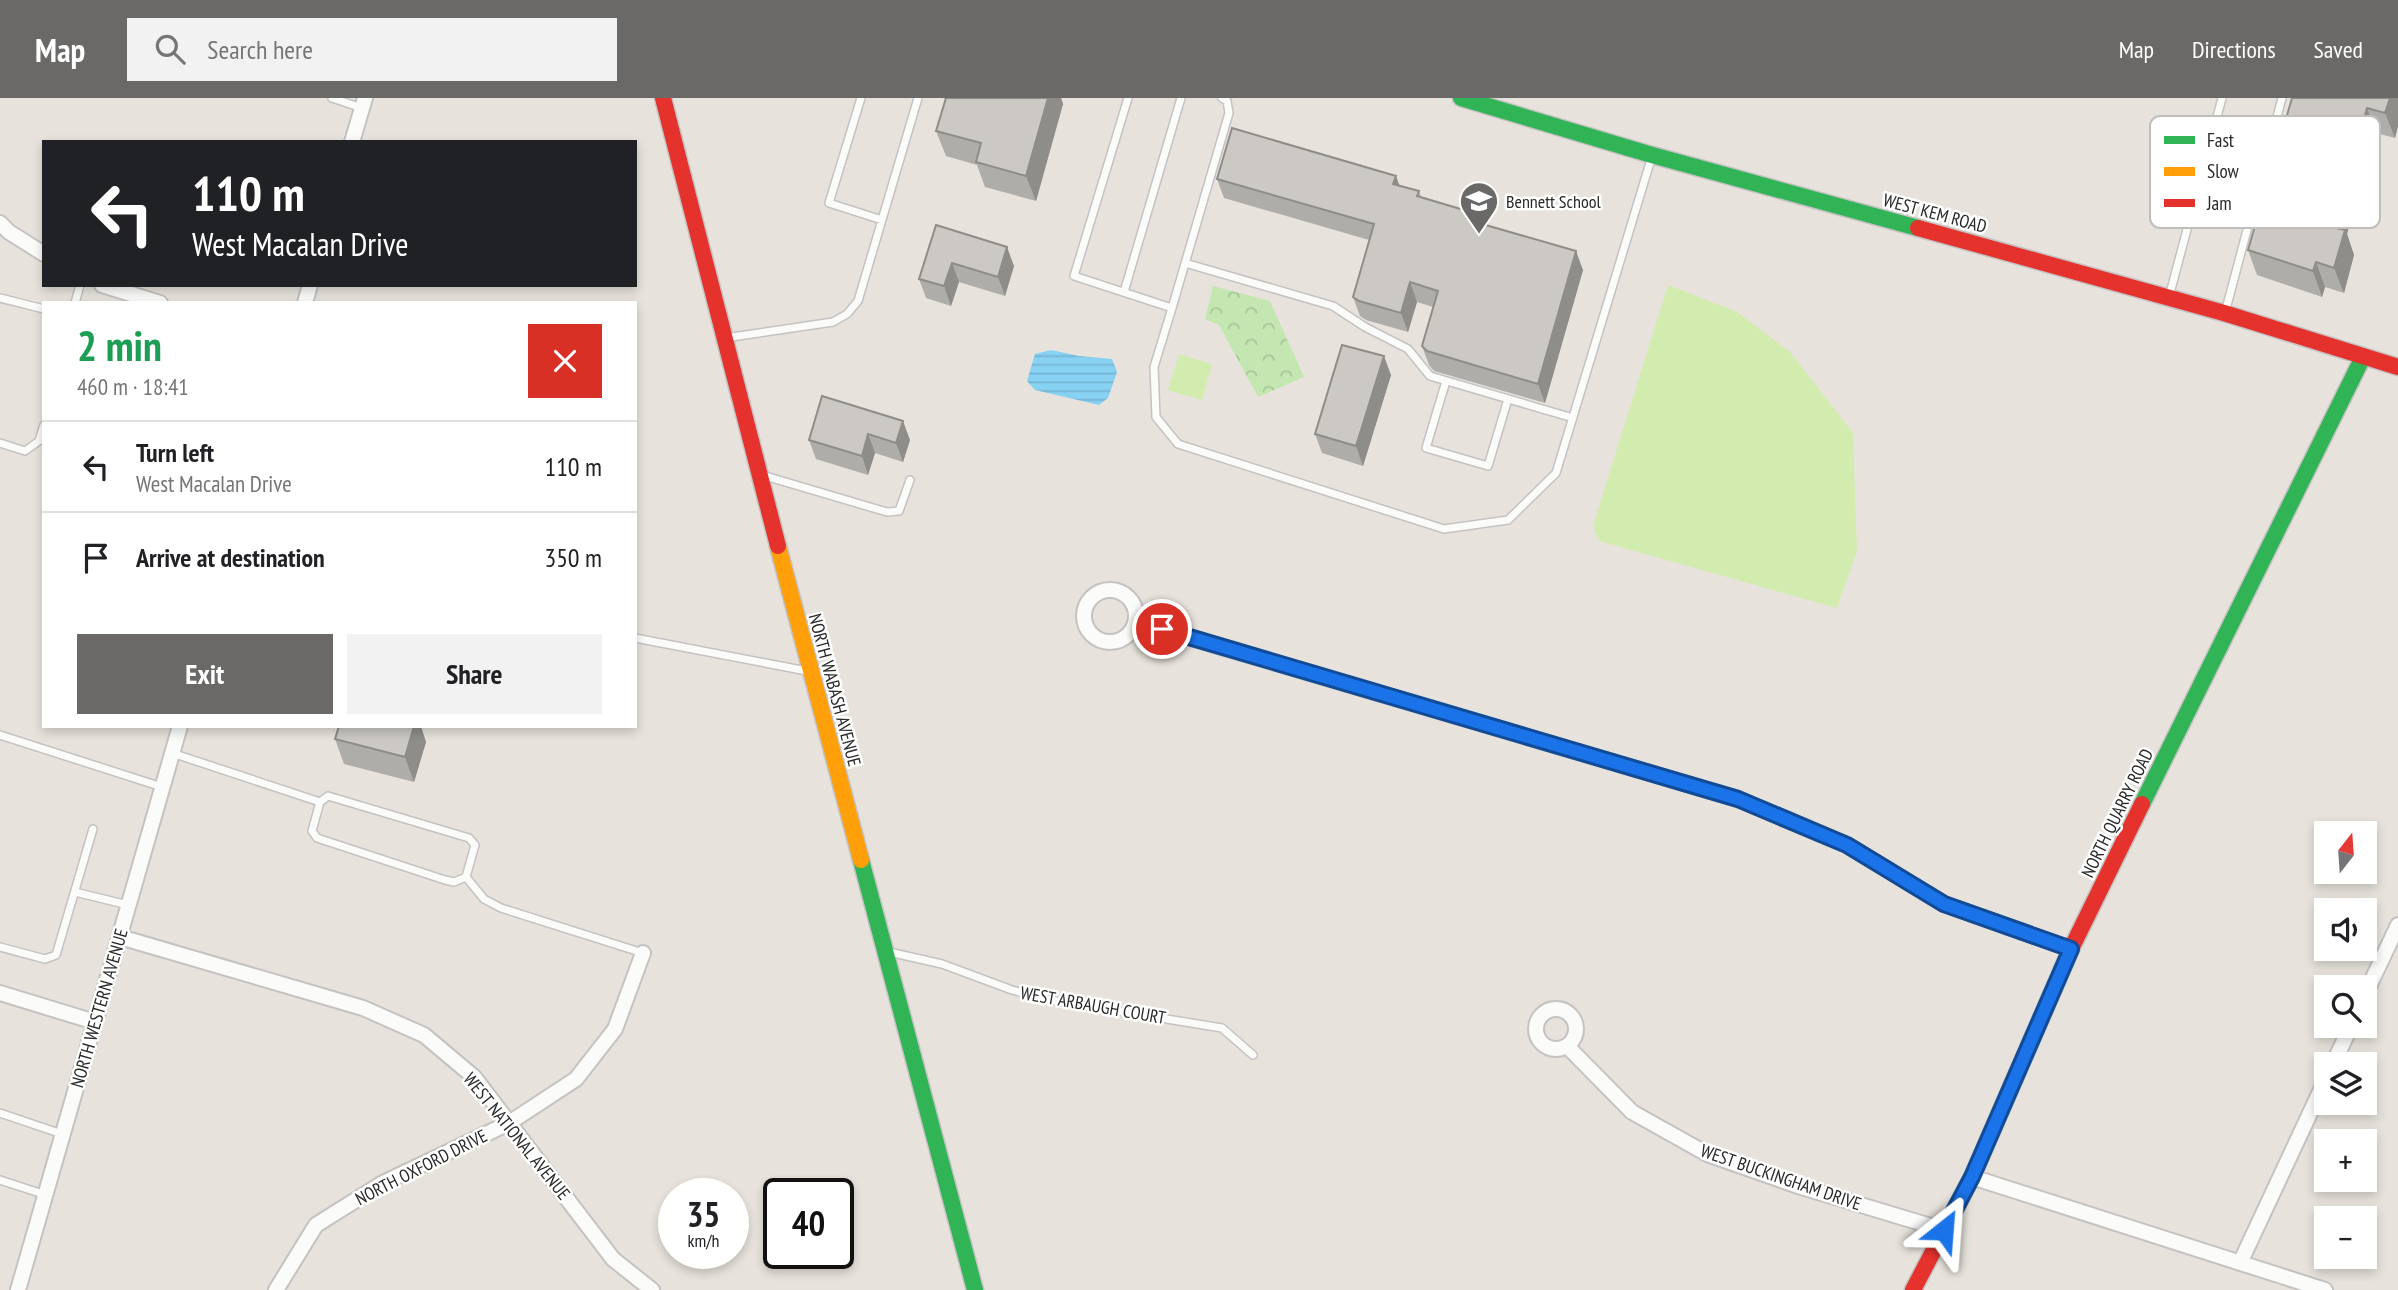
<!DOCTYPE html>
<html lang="en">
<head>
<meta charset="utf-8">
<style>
  :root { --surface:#fff; --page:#f2f2f2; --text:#202124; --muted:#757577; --line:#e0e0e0; --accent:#6b6967 }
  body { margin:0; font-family:"PT Sans Narrow",sans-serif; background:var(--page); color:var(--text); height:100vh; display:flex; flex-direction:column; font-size:26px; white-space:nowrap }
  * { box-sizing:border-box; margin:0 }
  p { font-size:23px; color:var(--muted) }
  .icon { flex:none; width:38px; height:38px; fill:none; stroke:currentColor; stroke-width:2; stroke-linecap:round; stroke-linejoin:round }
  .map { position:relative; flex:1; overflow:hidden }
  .panel { position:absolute; left:42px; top:203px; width:595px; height:427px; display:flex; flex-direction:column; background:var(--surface); border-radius:0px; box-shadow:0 4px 10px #0003 }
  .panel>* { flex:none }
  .guide { position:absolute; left:42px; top:42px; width:595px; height:147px; border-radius:0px; box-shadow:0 4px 10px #0003; background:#202124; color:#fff; overflow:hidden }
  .needle { width:46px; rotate:17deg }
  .tools { position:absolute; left:2314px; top:723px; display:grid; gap:14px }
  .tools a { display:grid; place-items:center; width:63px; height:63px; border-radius:0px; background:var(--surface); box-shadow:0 4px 10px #0003; font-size:35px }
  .speed { position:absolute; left:658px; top:1080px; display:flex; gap:14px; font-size:35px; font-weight:700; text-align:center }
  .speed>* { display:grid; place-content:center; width:91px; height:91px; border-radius:50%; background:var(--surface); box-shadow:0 4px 10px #0003; line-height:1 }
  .speed small { font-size:18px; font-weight:400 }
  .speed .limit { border:4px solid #111; border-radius:10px; background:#fff; color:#111 }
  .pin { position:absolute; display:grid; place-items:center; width:60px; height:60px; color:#fff; margin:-30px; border:4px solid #fff; border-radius:50%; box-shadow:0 2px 7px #0007 }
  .me { position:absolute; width:77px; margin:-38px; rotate:28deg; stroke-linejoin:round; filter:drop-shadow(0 0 5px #0008) }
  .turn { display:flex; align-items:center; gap:24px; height:147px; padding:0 35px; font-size:32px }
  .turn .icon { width:91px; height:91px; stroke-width:2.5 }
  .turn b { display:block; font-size:49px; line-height:60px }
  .round { display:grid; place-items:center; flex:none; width:74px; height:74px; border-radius:0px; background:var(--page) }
  .head { display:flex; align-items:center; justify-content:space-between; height:119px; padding:0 35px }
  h1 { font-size:42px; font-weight:600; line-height:52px; color:#1e9e55 }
  .button { display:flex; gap:14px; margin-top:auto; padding:14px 35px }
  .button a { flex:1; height:80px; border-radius:0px; background:var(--accent); color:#fff; font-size:28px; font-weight:600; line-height:80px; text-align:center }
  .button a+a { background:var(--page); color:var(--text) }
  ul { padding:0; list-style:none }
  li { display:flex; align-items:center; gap:21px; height:91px; padding:0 35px; border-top:2px solid var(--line) }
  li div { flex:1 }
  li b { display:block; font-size:26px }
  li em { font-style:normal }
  header { display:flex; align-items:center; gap:42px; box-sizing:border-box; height:98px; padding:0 35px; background:var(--accent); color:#fff }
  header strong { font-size:33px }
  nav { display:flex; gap:38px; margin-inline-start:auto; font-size:24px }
  .search { width:490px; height:63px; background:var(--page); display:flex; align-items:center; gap:18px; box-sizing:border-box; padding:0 24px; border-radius:0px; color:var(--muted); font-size:26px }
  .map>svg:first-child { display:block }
</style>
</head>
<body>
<header>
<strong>Map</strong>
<div class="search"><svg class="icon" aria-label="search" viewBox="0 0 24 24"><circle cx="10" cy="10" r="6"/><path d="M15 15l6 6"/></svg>Search here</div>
<nav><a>Map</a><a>Directions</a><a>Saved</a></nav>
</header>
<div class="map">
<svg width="2398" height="1192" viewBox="0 0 2398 1192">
  <defs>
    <pattern id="park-crowns" width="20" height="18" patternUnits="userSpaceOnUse" patternTransform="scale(1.75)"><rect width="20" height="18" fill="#c4e6b1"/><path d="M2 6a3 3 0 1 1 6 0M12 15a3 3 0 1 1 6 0" fill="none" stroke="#a8c598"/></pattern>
    <pattern id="water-rules" width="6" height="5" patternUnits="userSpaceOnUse" patternTransform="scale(1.75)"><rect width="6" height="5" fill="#87d1f2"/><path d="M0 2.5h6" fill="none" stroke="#75b3d0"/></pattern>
  </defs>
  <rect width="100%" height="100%" fill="#e7e3dc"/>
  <path fill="url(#park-crowns)" d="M 1213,188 L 1270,203 L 1304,279 L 1258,299 L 1219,227 L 1205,221 Z"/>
  <path fill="#d2ebae" d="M 1668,187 L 1737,214 L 1790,254 L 1853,335 L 1857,453 L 1837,510 L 1599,443 L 1593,428 Z
    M 1179,256 L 1212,266 L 1202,302 L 1168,292 Z"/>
  <path fill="url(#water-rules)" d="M 1051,252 L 1079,258 L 1112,261 L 1117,274 L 1108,300 L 1099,307 L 1035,292 L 1027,283 L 1035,256 Z"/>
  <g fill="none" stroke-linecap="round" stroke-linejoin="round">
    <g stroke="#c4c2c3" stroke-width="10">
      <path id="lane" d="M 332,0 L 362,10
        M 861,0 L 829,105 L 882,122
        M 1128,0 L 1074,178 L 1172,210 L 1154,269 L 1156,319 L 1178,346 L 1444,431 L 1508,422 L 1556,375 L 1652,58
        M 1185,165 L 1333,208 L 1365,229 L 1408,251 L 1430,278 L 1573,320
        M 1124,194 L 1181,0
        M 2169,199 L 2222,0
        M 0,200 L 44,211
        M 75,205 L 80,187
        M 1172,210 L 1229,15 L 1227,3 L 1222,0
        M 2225,215 L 2282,0
        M 725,240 L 833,224 L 847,216 L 858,203 L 918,0
        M 1446,283 L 1426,350 L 1488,368 L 1508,301
        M 0,345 L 25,353 L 39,343 L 44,327
        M 762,377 L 887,414 L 899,413 L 910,382
        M 635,540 L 807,573
        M 0,637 L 162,689
        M 172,655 L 320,704
        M 328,698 L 469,740 L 475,747 L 466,779 L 454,784 L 445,782 L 317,740 L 312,733 L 320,704 Z
        M 466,779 L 484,801 L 501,810 L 643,855
        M 75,794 L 128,807
        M 0,849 L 45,861 L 56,857 L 93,731
        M 889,854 L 942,866 L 1012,892 L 1044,901 L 1222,930 L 1253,957
        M 0,1015 L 62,1036
        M 0,1082 L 46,1097"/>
    </g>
    <g stroke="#c4c2c3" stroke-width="18">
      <path id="street" d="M 352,44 L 365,0
        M 0,125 L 9,134 L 44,156
        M 102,187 L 160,205
        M 305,205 L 310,187
        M1084 518a26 26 0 1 1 52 0a26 26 0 1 1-52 0Z
        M 1136,524 L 1738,701 L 1847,747 L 1944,806 L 2071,851
        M 120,839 L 363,910 L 424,937 L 474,979 L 613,1161 L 652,1192
        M 0,895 L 95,924
        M 2364,899 L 2398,827
        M1536 931a20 20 0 1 1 40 0a20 20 0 1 1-40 0Z
        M 1567,948 L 1632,1014 L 1707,1056 L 1798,1088 L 1944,1132
        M 2333,966 L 2351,928
        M 1972,1079 L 2325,1192
        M 2240,1165 L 2326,981
        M 18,1192 L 180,628
        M 276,1192 L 316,1127 L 383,1085 L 509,1025 L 576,981 L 615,931 L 643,855"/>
    </g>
    <g stroke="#c4c2c3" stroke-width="19">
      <path id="fast" d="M 1461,0 L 1652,57 L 1918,130
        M 2142,706 L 2363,259
        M 861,762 L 975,1192"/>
    </g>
    <g stroke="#c4c2c3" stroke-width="19">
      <path id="slow" d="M 778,448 L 861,762"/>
    </g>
    <g stroke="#c4c2c3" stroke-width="19">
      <path id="jam" d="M 663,0 L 778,448
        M 1918,130 L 2224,215 L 2398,269
        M 1913,1192 L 1972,1079 L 2071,851 L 2142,706"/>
    </g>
    <use href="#lane" stroke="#fbfbfa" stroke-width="7"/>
    <use href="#street" stroke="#fbfbfa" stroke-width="14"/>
    <use href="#fast" stroke="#30b455" stroke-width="16"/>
    <use href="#slow" stroke="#ff9f0a" stroke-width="16"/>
    <use href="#jam" stroke="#e5322d" stroke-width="16"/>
  </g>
  <path fill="#afada9" d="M 944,0 L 1061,0 L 1063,6 L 1036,103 L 985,89 L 977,67 L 946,58 L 936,33 L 945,2 Z
    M 2292,0 L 2398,0 L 2398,28 L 2395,40 L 2376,35 L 2347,136 L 2354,157 L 2344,195 L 2325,189 L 2322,199 L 2257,177 L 2248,152 Z
    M 1217,81 L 1399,88 L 1419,93 L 1421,99 L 1488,128 L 1583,172 L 1545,305 L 1434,273 L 1429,267 L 1422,248 L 1433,209 L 1417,204 L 1408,234 L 1366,222 L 1360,218 L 1353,199 L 1369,142 L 1224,100 Z
    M 936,127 L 1014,168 L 1005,198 L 959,184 L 951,208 L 926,200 L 919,181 Z
    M 1391,277 L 1363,368 L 1322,355 L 1315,336 Z
    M 822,298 L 910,342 L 903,364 L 875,355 L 868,377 L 816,361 L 809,342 Z
    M 335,641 L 426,644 L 414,684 L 344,666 Z"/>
  <path fill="#8f8d89" d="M 1048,0 L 1061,0 L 1063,6 L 1036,103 L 1026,78 Z
    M 2390,0 L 2398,0 L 2398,28 L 2395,40 L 2385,15 Z
    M 2367,10 L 2376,35 L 2347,136 L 2354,157 L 2344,195 L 2334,170 L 2332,129 Z
    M 1396,78 L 1403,97 L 1393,86 Z
    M 1484,118 L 1491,137 L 1482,126 Z
    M 1007,149 L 1014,168 L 1005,198 L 998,179 Z
    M 1576,153 L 1583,172 L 1545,305 L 1538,286 Z
    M 2316,164 L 2325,189 L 2322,199 L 2313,173 Z
    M 952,165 L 959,184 L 951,208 L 944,188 Z
    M 1410,184 L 1417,204 L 1408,234 L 1401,215 Z
    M 1384,258 L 1391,277 L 1363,368 L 1356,348 Z
    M 903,323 L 910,342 L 903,364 L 896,345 Z
    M 868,336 L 875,355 L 868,377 L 862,358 Z
    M 414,628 L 421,628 L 426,644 L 414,684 L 405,659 Z"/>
  <path fill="#ccc9c4" stroke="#8f8d89" stroke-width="2" d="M 946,0 L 1048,0 L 1026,78 L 976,64 L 981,45 L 936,33 Z
    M 2292,0 L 2390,0 L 2385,15 L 2367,10 L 2332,129 L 2345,132 L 2334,170 L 2316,164 L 2313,173 L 2248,152 Z
    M 1232,30 L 1396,78 L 1393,86 L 1419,93 L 1417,98 L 1484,118 L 1482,126 L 1576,153 L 1538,286 L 1427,253 L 1422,248 L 1438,193 L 1410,184 L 1401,215 L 1359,203 L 1353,199 L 1374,126 L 1217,81 Z
    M 936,127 L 1007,149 L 998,179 L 952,165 L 944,188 L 919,181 Z
    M 1342,247 L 1384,258 L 1356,348 L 1315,336 Z
    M 822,298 L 903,323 L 896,345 L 868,336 L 862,358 L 809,342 Z
    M 339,628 L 414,628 L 405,659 L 335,641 Z"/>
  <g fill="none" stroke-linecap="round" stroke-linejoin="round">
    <g stroke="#114b97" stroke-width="18">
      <path id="route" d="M 1162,531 L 1738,701 L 1847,747 L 1944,806 L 2071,851 L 1972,1079 L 1944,1132"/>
    </g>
    <use href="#route" stroke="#1a73e8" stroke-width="12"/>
  </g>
  <defs>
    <g id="school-pin" transform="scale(2.0125)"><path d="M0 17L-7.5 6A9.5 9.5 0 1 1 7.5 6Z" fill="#6b6967" stroke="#fff"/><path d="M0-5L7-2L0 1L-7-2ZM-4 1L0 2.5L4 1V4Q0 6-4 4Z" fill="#fff"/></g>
  </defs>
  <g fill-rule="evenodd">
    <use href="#school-pin" x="1479" y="103"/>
  </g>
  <g text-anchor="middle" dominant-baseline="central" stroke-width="5" stroke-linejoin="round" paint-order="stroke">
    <g font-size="18" fill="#282828" stroke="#fff" text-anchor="start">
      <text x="1506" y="103">Bennett School</text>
    </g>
    <g font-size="18" fill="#282828" stroke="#fff">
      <text transform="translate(1935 115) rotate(15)">WEST KEM ROAD</text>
      <text transform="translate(835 592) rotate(75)">NORTH WABASH AVENUE</text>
      <text transform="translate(2117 715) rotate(-64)">NORTH QUARRY ROAD</text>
      <text transform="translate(1093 907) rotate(10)">WEST ARBAUGH COURT</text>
      <text transform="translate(99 910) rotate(-74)">NORTH WESTERN AVENUE</text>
      <text transform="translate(517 1038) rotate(51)">WEST NATIONAL AVENUE</text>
      <text transform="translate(421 1069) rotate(-27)">NORTH OXFORD DRIVE</text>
      <text transform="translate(1781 1079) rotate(19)">WEST BUCKINGHAM DRIVE</text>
    </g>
  </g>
  <rect x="2150" y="18" width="230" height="112" rx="10" fill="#fff" stroke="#bebebe" stroke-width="2"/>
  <rect x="2164" y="38" width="31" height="8" fill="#30b455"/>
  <rect x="2164" y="69" width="31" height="9" fill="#ff9f0a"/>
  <rect x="2164" y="101" width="31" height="8" fill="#e5322d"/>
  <g font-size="19" fill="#282828">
    <text x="2207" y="49">Fast</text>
    <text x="2207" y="80">Slow</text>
    <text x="2207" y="112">Jam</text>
  </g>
</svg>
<div class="tools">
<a><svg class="needle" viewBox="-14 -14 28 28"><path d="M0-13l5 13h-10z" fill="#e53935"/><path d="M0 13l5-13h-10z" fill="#757577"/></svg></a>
<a><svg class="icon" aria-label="sound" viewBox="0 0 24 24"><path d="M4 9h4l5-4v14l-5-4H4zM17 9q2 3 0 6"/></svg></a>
<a><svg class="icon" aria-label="search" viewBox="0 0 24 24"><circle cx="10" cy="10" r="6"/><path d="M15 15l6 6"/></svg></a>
<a><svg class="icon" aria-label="layers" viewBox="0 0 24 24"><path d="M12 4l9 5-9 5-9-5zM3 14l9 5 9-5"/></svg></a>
<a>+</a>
<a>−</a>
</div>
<div class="speed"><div>35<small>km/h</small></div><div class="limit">40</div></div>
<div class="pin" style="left:1162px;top:531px;background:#d93025"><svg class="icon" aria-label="arrive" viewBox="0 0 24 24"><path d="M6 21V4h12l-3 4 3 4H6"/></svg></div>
<svg class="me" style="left:1944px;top:1132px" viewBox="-20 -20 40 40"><path d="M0-17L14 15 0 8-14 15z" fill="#1a73e8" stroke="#fff" stroke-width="4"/></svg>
<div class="guide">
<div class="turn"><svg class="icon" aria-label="left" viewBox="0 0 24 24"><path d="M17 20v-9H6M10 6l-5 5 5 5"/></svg><div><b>110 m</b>West Macalan Drive</div></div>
</div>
<section class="panel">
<div class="head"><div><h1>2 min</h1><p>460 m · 18:41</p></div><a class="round" style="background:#d93025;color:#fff"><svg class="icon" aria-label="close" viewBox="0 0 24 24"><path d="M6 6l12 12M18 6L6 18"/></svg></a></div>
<ul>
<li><svg class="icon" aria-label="left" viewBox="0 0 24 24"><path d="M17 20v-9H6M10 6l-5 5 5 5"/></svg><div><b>Turn left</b><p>West Macalan Drive</p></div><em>110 m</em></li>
<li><svg class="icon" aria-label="arrive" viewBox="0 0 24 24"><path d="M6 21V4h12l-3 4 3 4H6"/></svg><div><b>Arrive at destination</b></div><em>350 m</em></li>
</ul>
<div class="button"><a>Exit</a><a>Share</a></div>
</section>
</div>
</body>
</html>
